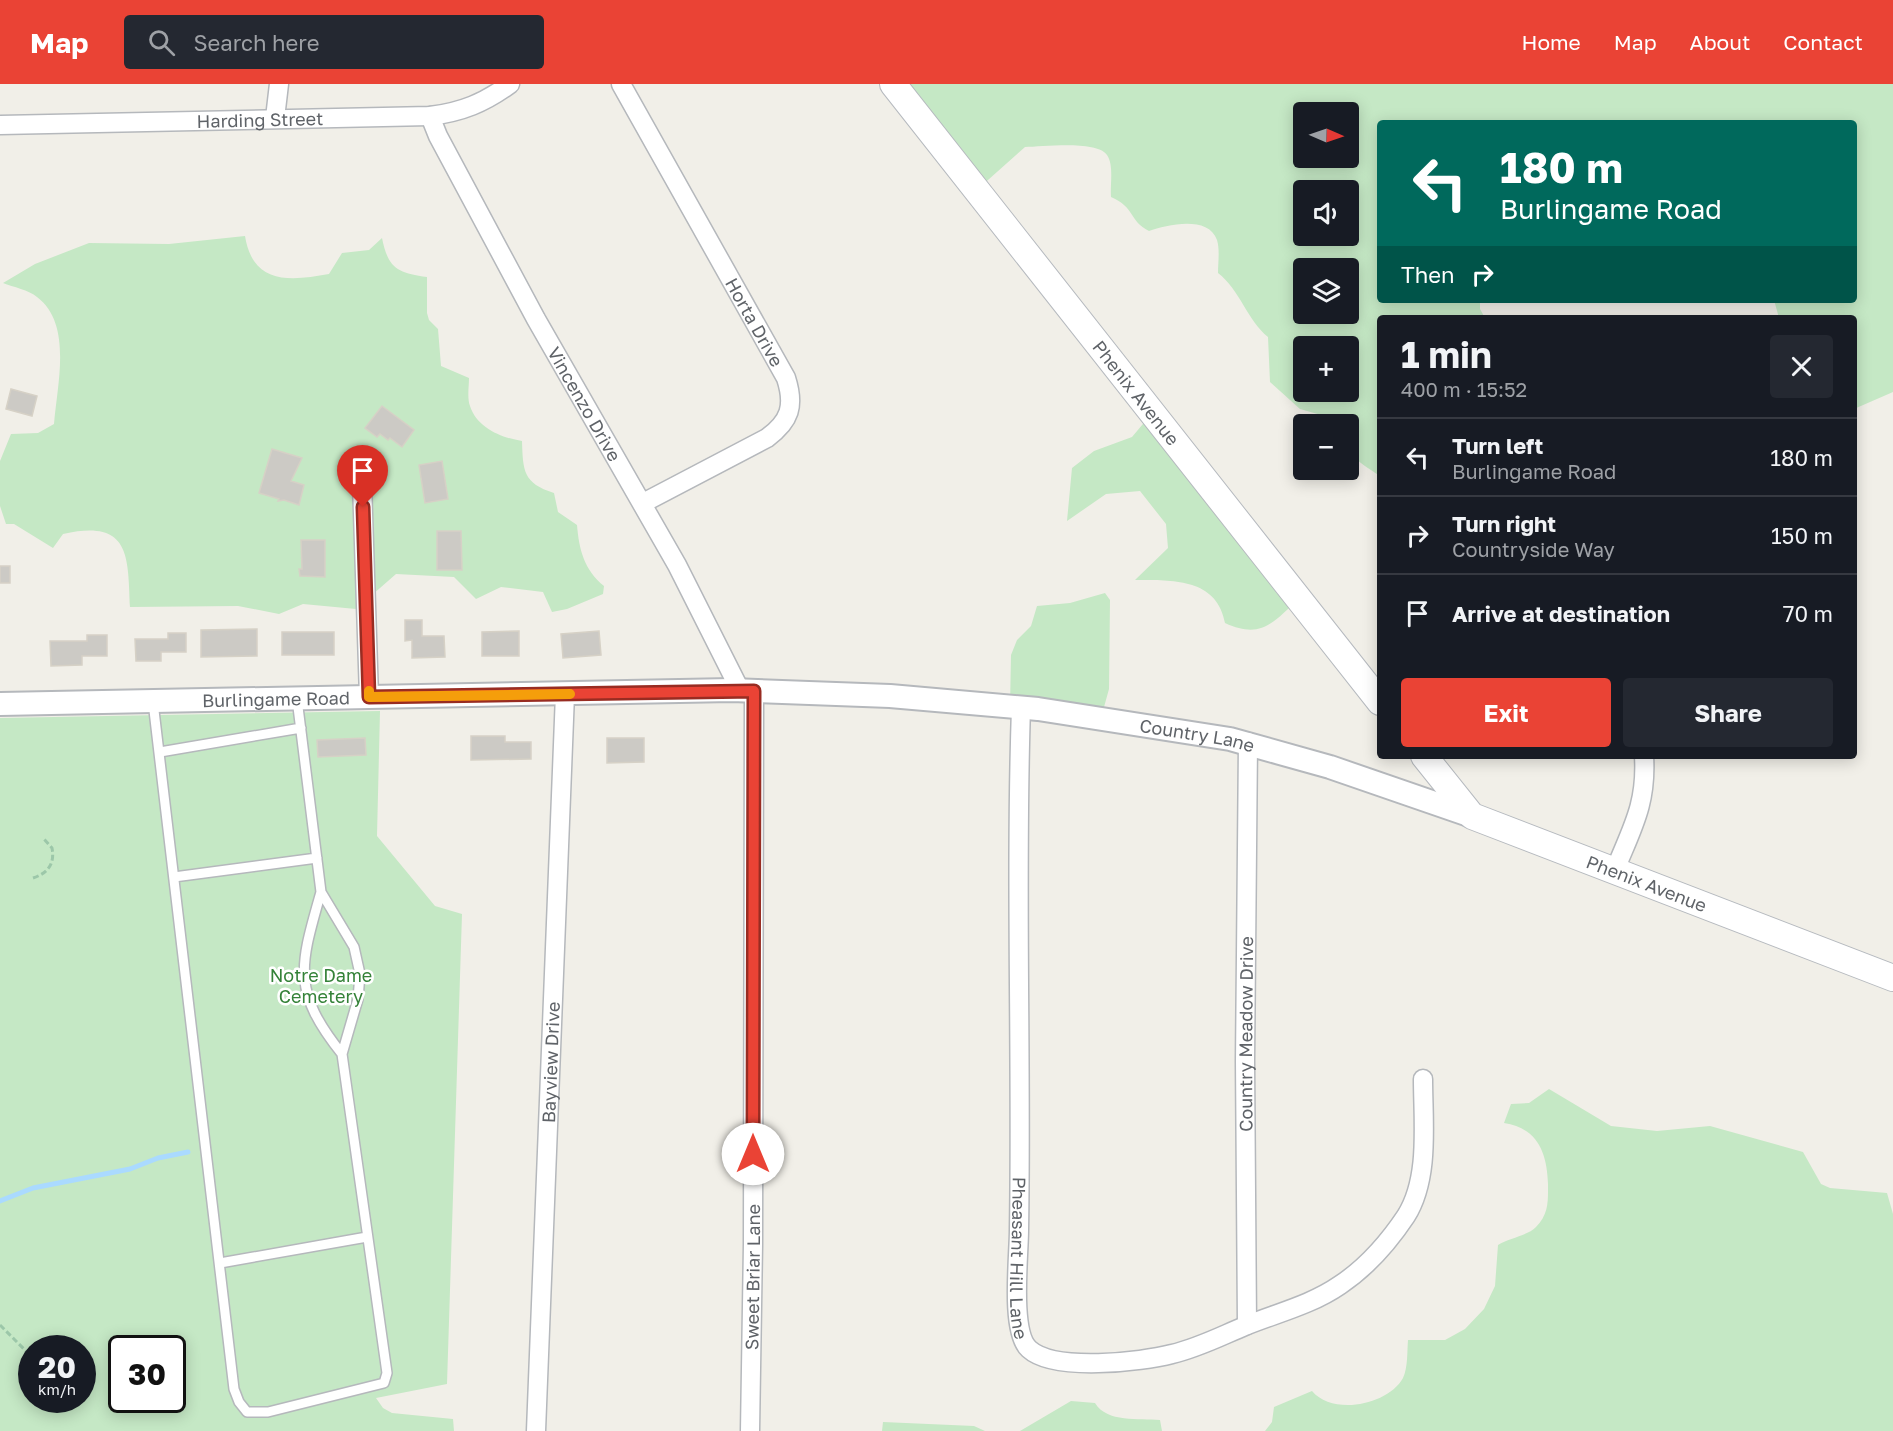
<!DOCTYPE html>
<html lang="en">
<head>
<meta charset="utf-8">
<style>
  :root { --surface:#171b24; --page:#242831; --text:#f1f3f6; --muted:#9ea1a6; --line:#363941; --accent:#ea4335 }
  body { margin:0; font-family:"Golos Text",sans-serif; background:var(--page); color:var(--text); height:100vh; display:flex; flex-direction:column; font-size:22px; white-space:nowrap }
  * { box-sizing:border-box; margin:0 }
  p { font-size:20px; color:var(--muted) }
  .icon { flex:none; width:33px; height:33px; fill:none; stroke:currentColor; stroke-width:2; stroke-linecap:round; stroke-linejoin:round }
  .map { position:relative; flex:1; overflow:hidden }
  .drawer { position:absolute; left:1377px; top:231px; width:480px; height:444px; display:flex; flex-direction:column; background:var(--surface); border-radius:6px; box-shadow:0 3px 15px #0003 }
  .drawer>* { flex:none }
  .top-card { position:absolute; left:1377px; top:36px; width:480px; height:183px; border-radius:6px; box-shadow:0 3px 15px #0003; background:#00695c; color:#fff; overflow:hidden }
  .needle { width:39px; rotate:92deg }
  .buttons { position:absolute; left:1293px; top:18px; display:grid; gap:12px }
  .buttons a { display:grid; place-items:center; width:66px; height:66px; border-radius:6px; background:var(--surface); box-shadow:0 3px 15px #0003; font-size:30px }
  .speed { position:absolute; left:18px; top:1251px; display:flex; gap:12px; font-size:30px; font-weight:700; text-align:center }
  .speed>* { display:grid; place-content:center; width:78px; height:78px; border-radius:50%; background:var(--surface); box-shadow:0 3px 15px #0003; line-height:1 }
  .speed small { font-size:15px; font-weight:400 }
  .speed .limit { border:3px solid #111; border-radius:9px; background:#fff; color:#111 }
  .pin { position:absolute; display:grid; place-items:center; width:51px; height:51px; color:#fff; margin:-62px -26px; border-radius:50% 50% 50% 0; rotate:-45deg; box-shadow:0 0 6px #0007 }
  .pin .icon { rotate:45deg }
  .me { position:absolute; width:66px; margin:-33px; rotate:0deg; stroke-linejoin:round; filter:drop-shadow(0 0 4px #0008) }
  .turn { display:flex; align-items:center; gap:21px; height:126px; padding:0 24px; font-size:27px }
  .turn .icon { width:78px; height:78px; stroke-width:2.5 }
  .turn b { display:block; font-size:42px; line-height:51px }
  .then { display:flex; align-items:center; height:57px; padding:0 24px; background:#0003; gap:12px; font-size:22px }
  .round { display:grid; place-items:center; flex:none; width:63px; height:63px; border-radius:6px; background:var(--page) }
  .summary { display:flex; align-items:center; justify-content:space-between; height:102px; padding:0 24px }
  h1 { font-size:36px; font-weight:700; line-height:45px }
  .button { display:flex; gap:12px; margin-top:auto; padding:12px 24px }
  .button a { flex:1; height:69px; border-radius:6px; background:var(--accent); color:#fff; font-size:24px; font-weight:700; line-height:69px; text-align:center }
  .button a+a { background:var(--page); color:var(--text) }
  ul { padding:0; list-style:none }
  li { display:flex; align-items:center; gap:18px; height:78px; padding:0 24px; border-top:2px solid var(--line) }
  li div { flex:1 }
  li b { display:block; font-size:22px }
  li em { font-style:normal }
  header { display:flex; align-items:center; gap:36px; box-sizing:border-box; height:84px; padding:0 30px; background:var(--accent); color:#fff }
  header strong { font-size:28px }
  nav { display:flex; gap:33px; margin-inline-start:auto; font-size:21px }
  .search { width:420px; height:54px; background:var(--page); display:flex; align-items:center; gap:15px; box-sizing:border-box; padding:0 21px; border-radius:6px; color:var(--muted); font-size:22px }
  .map>svg:first-child { display:block }
</style>
</head>
<body>
<header>
<strong>Map</strong>
<div class="search"><svg class="icon" aria-label="search" viewBox="0 0 24 24"><circle cx="10" cy="10" r="6"/><path d="M15 15l6 6"/></svg>Search here</div>
<nav><a>Home</a><a>Map</a><a>About</a><a>Contact</a></nav>
</header>
<div class="map">
<svg width="1893" height="1347" viewBox="0 0 1893 1347">
  <rect width="100%" height="100%" fill="#f1efe8"/>
  <path fill="#c5e8c5" fill-rule="evenodd" d="M 893,0 L 1893,0 L 1893,308 L 1854,325 L 1854,234 L 1779,234 L 1774,216 L 1854,216 L 1854,39 L 1380,39 L 1380,216 L 1480,216 L 1480,225 L 1485,234 L 1380,234 L 1380,392 C 1352,373 1349,375 1348,340 L 1327,340 L 1321,331 L 1300,325 L 1270,298 L 1268,253 C 1247,236 1240,206 1218,189 C 1218,179 1220,166 1217,156 C 1208,131 1167,141 1149,147 C 1129,137 1135,123 1111,113 C 1110,101 1114,81 1107,71 C 1096,56 1043,63 1025,63 L 979,104 ZM 1304,28 L 1348,28 L 1348,74 L 1304,74 ZM 1304,106 L 1348,106 L 1348,152 L 1304,152 ZM 1304,184 L 1348,184 L 1348,230 L 1304,230 ZM 1304,262 L 1348,262 L 1348,308 L 1304,308 Z
    M 245,152 C 253,201 290,197 329,190 L 342,169 L 369,166 L 382,154 C 388,184 397,189 427,193 L 427,229 L 429,236 L 438,245 L 441,282 L 469,294 C 469,302 467,314 470,322 C 477,344 502,354 522,357 C 523,387 523,399 554,409 L 558,428 L 577,441 C 579,465 584,486 604,502 L 603,510 L 567,525 L 552,528 L 543,508 L 501,503 L 476,515 L 454,493 L 396,490 L 356,525 L 303,520 L 279,530 L 238,522 L 130,523 C 128,471 130,435 63,450 L 53,464 L 14,440 L 6,440 L 0,422 L 0,377 L 11,350 L 38,349 L 54,340 C 57,301 73,240 37,213 C 29,206 13,203 3,199 L 35,180 L 89,159 L 169,160 Z
    M 1153,328 L 1299,515 C 1273,538 1262,556 1225,539 C 1217,494 1172,496 1135,496 L 1168,464 L 1166,440 L 1140,407 L 1106,410 L 1067,437 L 1072,384 L 1094,367 L 1132,353 Z
    M 1105,509 L 1110,516 L 1109,605 L 1101,634 L 1010,623 L 1011,571 L 1017,556 L 1031,542 L 1037,522 L 1070,519 Z
    M 380,627 L 377,752 L 435,822 L 462,830 L 447,1300 L 376,1314 L 383,1324 L 392,1329 L 453,1335 L 454,1347 L 0,1347 L 0,634 ZM 32,1264 L 82,1264 L 82,1316 L 32,1316 ZM 122,1264 L 172,1264 L 172,1316 L 122,1316 Z
    M 1549,1005 L 1611,1042 L 1657,1047 L 1710,1042 L 1803,1068 L 1821,1100 L 1830,1104 L 1887,1109 L 1893,1130 L 1893,1347 L 1265,1347 L 1272,1338 L 1274,1323 L 1312,1307 C 1333,1332 1388,1321 1403,1294 C 1408,1283 1407,1268 1408,1256 L 1445,1256 L 1465,1245 L 1484,1225 L 1495,1202 L 1498,1161 C 1509,1154 1527,1152 1536,1143 C 1549,1130 1548,1117 1548,1100 C 1547,1069 1538,1044 1504,1039 L 1511,1020 L 1529,1019 Z
    M 1071,1317 L 1095,1319 C 1107,1339 1139,1334 1160,1336 L 1162,1347 L 1020,1347 Z
    M 883,1338 L 974,1342 L 985,1347 L 882,1347 Z"/>
  <g fill="none" stroke-linecap="round" stroke-linejoin="round">
    <path stroke="#aadaff" stroke-width="5" d="M 0,1117 L 33,1104 L 130,1085 L 158,1074 L 188,1068"/>
  </g>
  <path fill="#cccac5" stroke="#d6d1c6" stroke-width="1.5" d="M 11,305 L 37,312 L 32,332 L 6,325 Z
    M 382,322 L 414,346 L 402,363 L 390,354 L 388,356 L 380,350 L 377,353 L 365,344 Z
    M 272,365 L 302,374 L 291,397 L 304,401 L 299,421 L 284,416 L 278,417 L 279,415 L 259,409 Z
    M 442,377 L 448,415 L 425,419 L 419,381 Z
    M 437,447 L 461,447 L 462,486 L 437,486 Z
    M 301,456 L 325,456 L 325,493 L 300,492 L 299,485 L 302,485 Z
    M 0,482 L 10,482 L 10,499 L 0,499 Z
    M 405,536 L 422,536 L 422,552 L 444,552 L 445,573 L 412,574 L 412,556 L 405,557 Z
    M 257,545 L 257,572 L 201,573 L 201,546 Z
    M 519,547 L 519,572 L 482,572 L 482,548 Z
    M 599,547 L 601,571 L 563,574 L 561,550 Z
    M 282,548 L 334,548 L 334,571 L 282,571 Z
    M 168,549 L 186,549 L 186,568 L 161,568 L 161,577 L 136,577 L 135,555 L 168,555 Z
    M 87,551 L 107,551 L 107,572 L 82,572 L 82,581 L 51,582 L 50,557 L 87,557 Z
    M 471,652 L 505,652 L 505,658 L 531,658 L 531,675 L 471,676 Z
    M 365,654 L 366,671 L 318,673 L 317,656 Z
    M 607,654 L 644,654 L 644,678 L 607,679 Z"/>
  <g fill="none" stroke-linecap="round" stroke-linejoin="round">
    <g stroke="#b5b8bc" stroke-width="12">
      <path id="service" d="M 153,618 L 234,1305 L 239,1318 L 247,1328 L 268,1328 L 384,1299 L 387,1289 L 342,970 L 358,915 L 360,890 L 354,863 L 321,808 L 297,615
        M 160,668 L 301,644
        M 174,793 L 317,774
        M 321,808 C 300,882 291,906 342,970
        M 220,1179 L 367,1153"/>
    </g>
    <g stroke="#b5b8bc" stroke-width="21">
      <g id="minor">
        <path id="s1" d="M 621,0 L 786,294 C 795,322 790,337 767,354 L 643,419"/>
        <path id="s2" d="M 430,32 L 438,52 L 536,235 L 677,481 L 740,606"/>
        <path d="M 275,34 L 279,0"/>
        <path id="s3" d="M 0,41 L 430,32 C 462,28 484,19 510,0"/>
        <path d="M 362,399 L 369,613"/>
        <path id="s4" d="M 1021,624 C 1015,798 1022,972 1019,1146 C 1019,1172 1010,1248 1029,1265 C 1054,1288 1141,1278 1172,1270 C 1198,1264 1221,1252 1245,1242 C 1277,1229 1311,1221 1340,1201 C 1367,1183 1388,1159 1406,1132 C 1430,1094 1423,1038 1423,995"/>
        <path d="M 1615,786 C 1632,744 1647,720 1644,672"/>
        <path id="s5" d="M 1247,1241 L 1245,977 L 1248,658"/>
        <path id="s6" d="M 536,1347 L 565,610"/>
        <path id="s7" d="M 750,1347 L 753,1160 L 754,607"/>
      </g>
    </g>
    <g stroke="#b5b8bc" stroke-width="26">
      <g id="tertiary">
        <path id="s8" d="M 0,620 L 732,606 L 890,612 L 1038,625 L 1230,655 L 1330,683 L 1472,732"/>
      </g>
    </g>
    <g stroke="#b6babf" stroke-width="28">
      <g id="secondary">
        <path id="s9" d="M 893,0 L 1380,618"/>
        <path id="s10" d="M 1424,672 L 1472,732 L 1893,894"/>
      </g>
    </g>
    <path stroke="#9cc7a9" stroke-width="3" stroke-dasharray="6 3" stroke-linecap="butt" d="M 33,794 C 48,789 55,780 52,764 L 43,754
      M 0,1241 L 32,1273"/>
    <use href="#service" stroke="#fff" stroke-width="9"/>
    <use href="#minor" stroke="#fff" stroke-width="18"/>
    <use href="#tertiary" stroke="#fff" stroke-width="22"/>
    <use href="#secondary" stroke="#fff" stroke-width="26"/>
  </g>
  <g fill="none" stroke-linecap="round" stroke-linejoin="round">
    <g stroke="#982c22" stroke-width="15">
      <path id="route" d="M 363,423 L 369,613 L 754,607 L 753,1070"/>
    </g>
    <use href="#route" stroke="#ea4335" stroke-width="10"/>
    <path stroke="#f59e0b" stroke-width="10" d="M 369,607 L 369,613 L 570,610"/>
  </g>
  <g text-anchor="middle" dominant-baseline="central" stroke-width="5" stroke-linejoin="round" paint-order="stroke">
    <g font-size="18" fill="#5f6368" stroke="#fff">
      <text stroke="none"><textPath href="#s3" startOffset="260">Harding Street</textPath></text>
      <text stroke="none"><textPath href="#s1" startOffset="273">Horta Drive</textPath></text>
      <text stroke="none"><textPath href="#s9" startOffset="393">Phenix Avenue</textPath></text>
      <text stroke="none"><textPath href="#s2" startOffset="327">Vincenzo Drive</textPath></text>
      <text stroke="none"><textPath href="#s8" startOffset="276">Burlingame Road</textPath></text>
      <text stroke="none"><textPath href="#s8" startOffset="1200">Country Lane</textPath></text>
      <text stroke="none"><textPath href="#s10" startOffset="264">Phenix Avenue</textPath></text>
      <text stroke="none"><textPath href="#s5" startOffset="291">Country Meadow Drive</textPath></text>
      <text stroke="none"><textPath href="#s6" startOffset="369">Bayview Drive</textPath></text>
      <text stroke="none"><textPath href="#s4" startOffset="550">Pheasant Hill Lane</textPath></text>
      <text stroke="none"><textPath href="#s7" startOffset="154">Sweet Briar Lane</textPath></text>
    </g>
    <g font-size="18" fill="#348238" stroke="#fff">
      <text x="321" y="891">Notre Dame<tspan x="321" dy="21">Cemetery</tspan></text>
    </g>
  </g>
</svg>
<div class="buttons">
<a><svg class="needle" viewBox="-14 -14 28 28"><path d="M0-13l5 13h-10z" fill="#e53935"/><path d="M0 13l5-13h-10z" fill="#9ea1a6"/></svg></a>
<a><svg class="icon" aria-label="sound" viewBox="0 0 24 24"><path d="M4 9h4l5-4v14l-5-4H4zM17 9q2 3 0 6"/></svg></a>
<a><svg class="icon" aria-label="layers" viewBox="0 0 24 24"><path d="M12 4l9 5-9 5-9-5zM3 14l9 5 9-5"/></svg></a>
<a>+</a>
<a>−</a>
</div>
<div class="speed"><div>20<small>km/h</small></div><div class="limit">30</div></div>
<div class="pin" style="left:363px;top:423px;background:#d93025"><svg class="icon" aria-label="arrive" viewBox="0 0 24 24"><path d="M6 21V4h12l-3 4 3 4H6"/></svg></div>
<svg class="me" style="left:753px;top:1070px" viewBox="-20 -20 40 40"><circle r="19" fill="#fff"/><path d="M0-13L10 11 0 6-10 11z" fill="#ea4335"/></svg>
<div class="top-card">
<div class="turn"><svg class="icon" aria-label="left" viewBox="0 0 24 24"><path d="M17 20v-9H6M10 6l-5 5 5 5"/></svg><div><b>180 m</b>Burlingame Road</div></div>
<div class="then">Then<svg class="icon" aria-label="right" viewBox="0 0 24 24"><path d="M7 20v-9h11M14 6l5 5-5 5"/></svg></div>
</div>
<section class="drawer">
<div class="summary"><div><h1>1 min</h1><p>400 m · 15:52</p></div><a class="round"><svg class="icon" aria-label="close" viewBox="0 0 24 24"><path d="M6 6l12 12M18 6L6 18"/></svg></a></div>
<ul>
<li><svg class="icon" aria-label="left" viewBox="0 0 24 24"><path d="M17 20v-9H6M10 6l-5 5 5 5"/></svg><div><b>Turn left</b><p>Burlingame Road</p></div><em>180 m</em></li>
<li><svg class="icon" aria-label="right" viewBox="0 0 24 24"><path d="M7 20v-9h11M14 6l5 5-5 5"/></svg><div><b>Turn right</b><p>Countryside Way</p></div><em>150 m</em></li>
<li><svg class="icon" aria-label="arrive" viewBox="0 0 24 24"><path d="M6 21V4h12l-3 4 3 4H6"/></svg><div><b>Arrive at destination</b></div><em>70 m</em></li>
</ul>
<div class="button"><a>Exit</a><a>Share</a></div>
</section>
</div>
</body>
</html>
